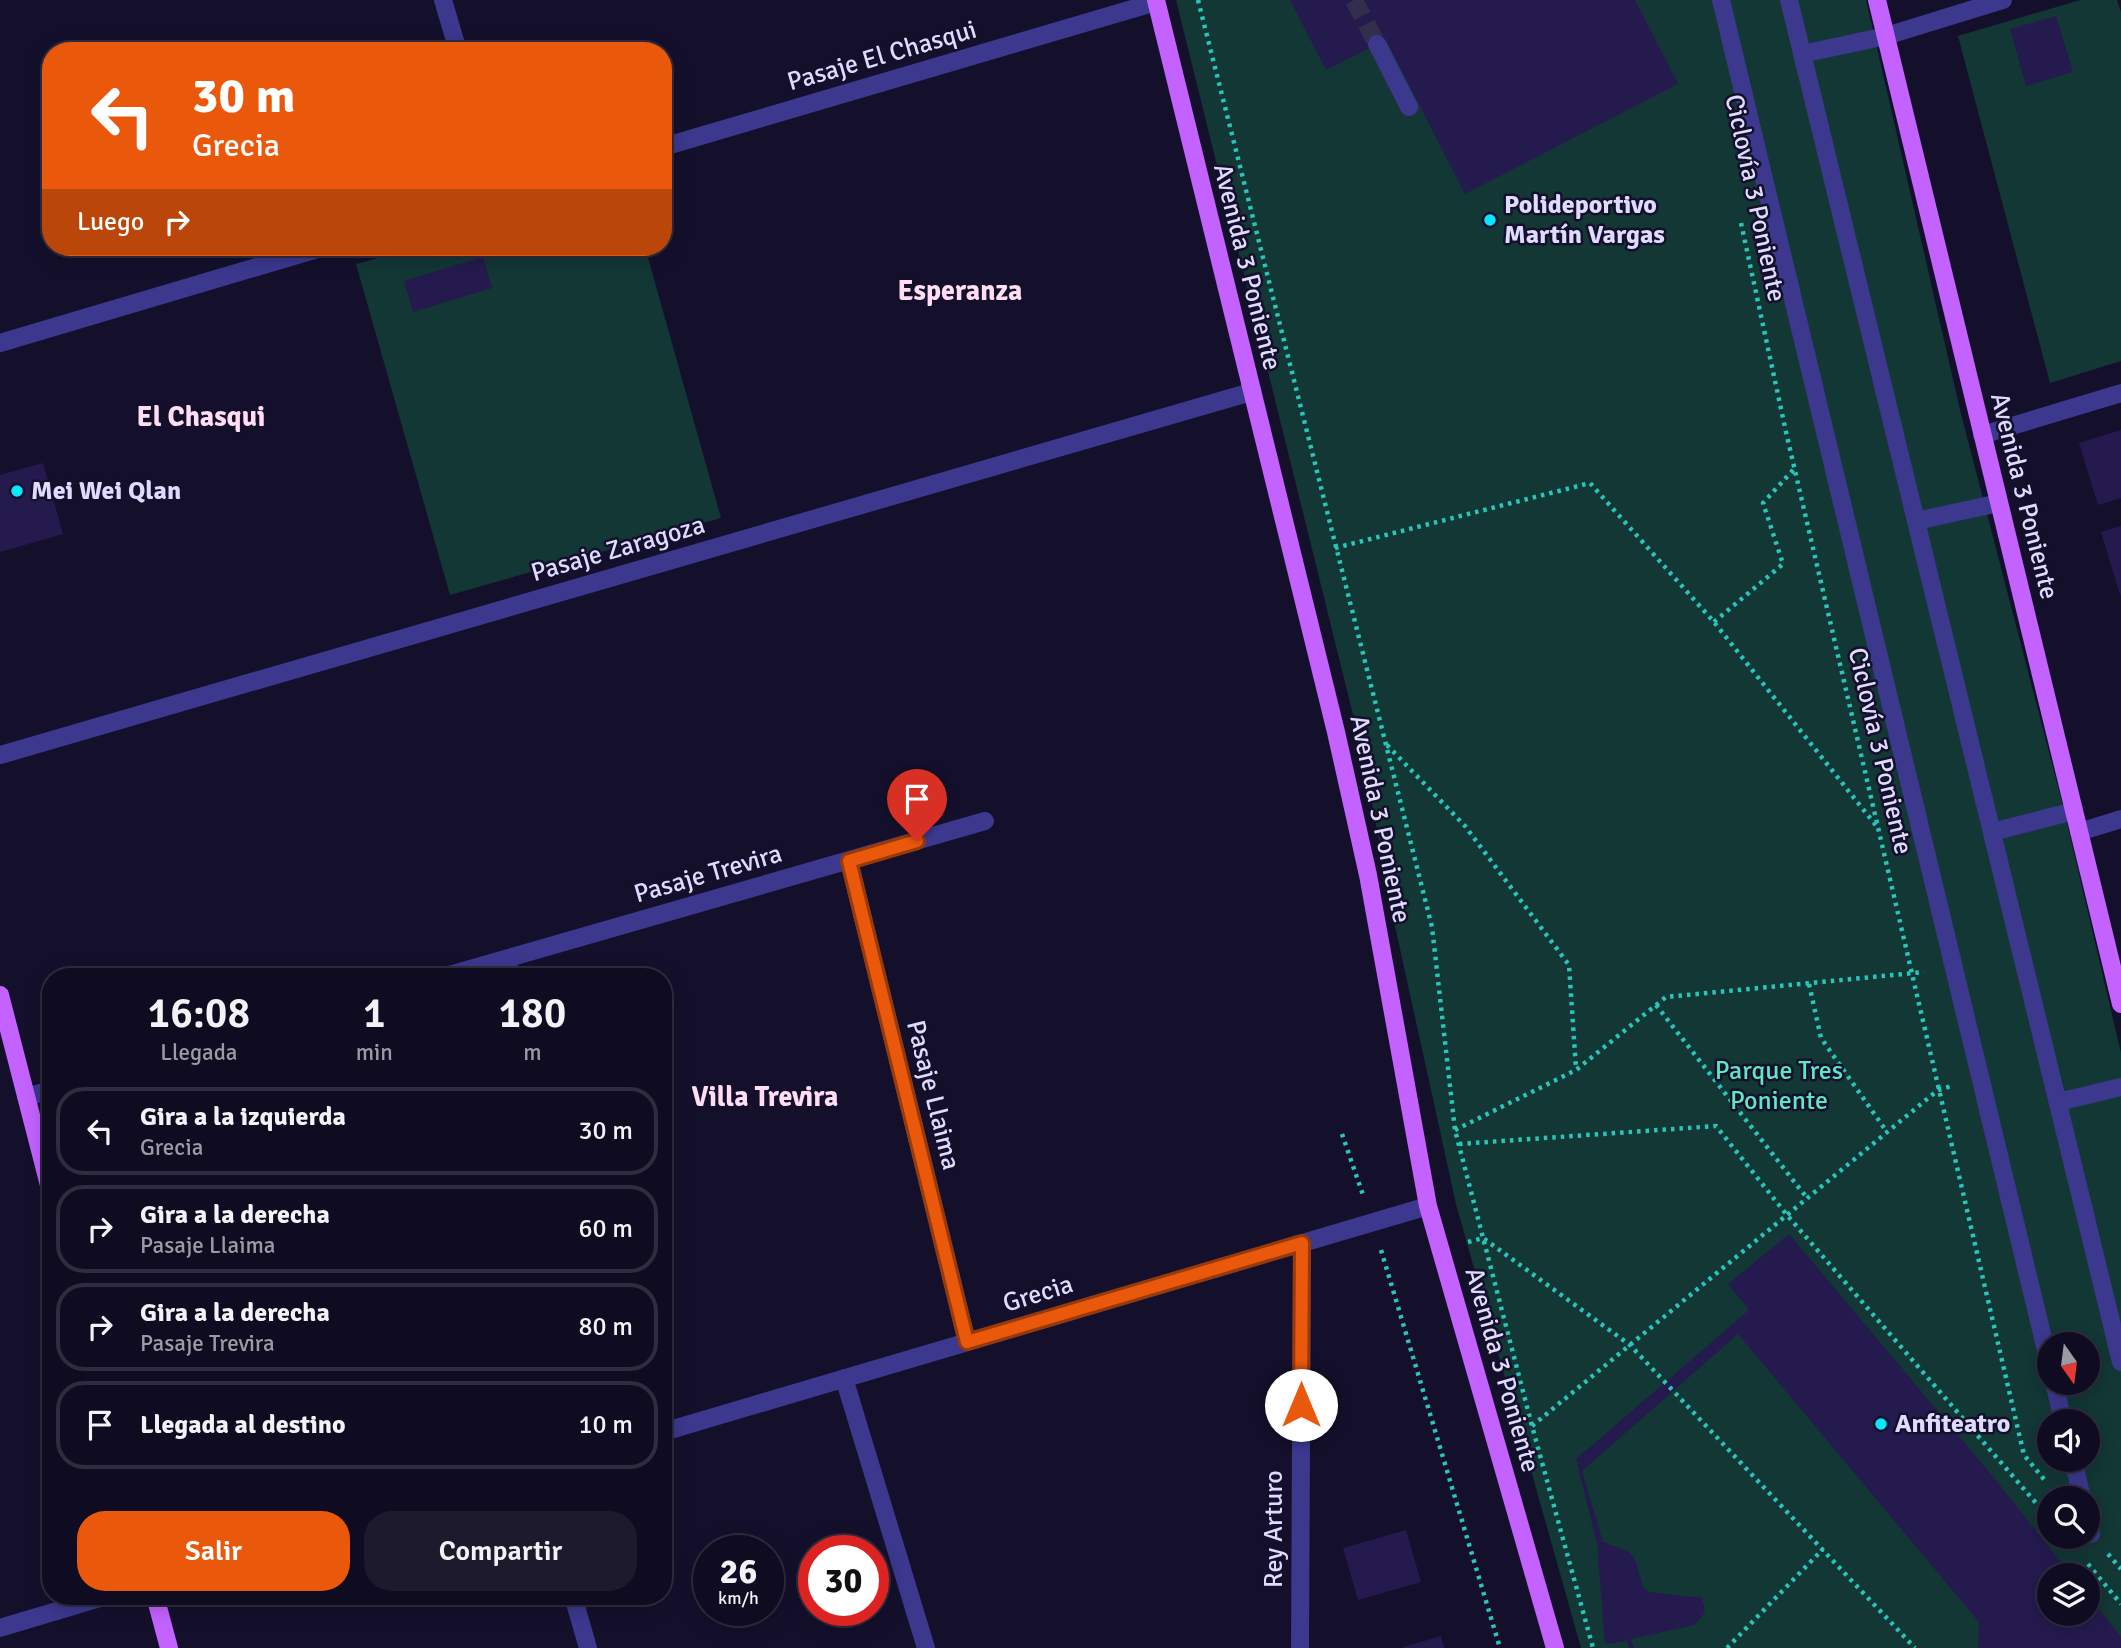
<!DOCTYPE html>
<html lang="es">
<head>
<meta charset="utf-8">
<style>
  :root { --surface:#0f0c21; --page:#1d1a2e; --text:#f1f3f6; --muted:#9b9ba5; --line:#2f2c3f; --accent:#ea580c }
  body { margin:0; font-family:Signika,sans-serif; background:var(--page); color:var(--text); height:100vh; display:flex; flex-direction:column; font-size:26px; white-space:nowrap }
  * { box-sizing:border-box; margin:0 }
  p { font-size:23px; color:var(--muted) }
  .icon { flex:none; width:38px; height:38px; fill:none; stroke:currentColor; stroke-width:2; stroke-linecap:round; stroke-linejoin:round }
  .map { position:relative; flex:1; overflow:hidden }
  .sheet { position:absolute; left:42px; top:968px; width:630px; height:637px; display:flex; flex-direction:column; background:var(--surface); border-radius:28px; box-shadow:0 4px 18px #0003,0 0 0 2px var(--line) }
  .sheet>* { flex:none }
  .guide { position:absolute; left:42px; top:42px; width:630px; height:214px; border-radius:28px; box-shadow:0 4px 18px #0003,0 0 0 2px var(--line); background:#ea580c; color:#fff; overflow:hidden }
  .needle { width:46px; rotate:166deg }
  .buttons { position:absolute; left:2037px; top:1332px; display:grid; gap:14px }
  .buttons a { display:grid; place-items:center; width:63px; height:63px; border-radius:50%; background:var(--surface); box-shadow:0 4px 18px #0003,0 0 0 2px var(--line); font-size:35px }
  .speed { position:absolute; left:693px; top:1535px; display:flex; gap:14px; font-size:35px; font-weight:700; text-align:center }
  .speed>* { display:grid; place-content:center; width:91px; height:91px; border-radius:50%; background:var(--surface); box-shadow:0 4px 18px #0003,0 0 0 2px var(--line); line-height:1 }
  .speed small { font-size:18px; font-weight:400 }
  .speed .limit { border:10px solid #d22; background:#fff; color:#111 }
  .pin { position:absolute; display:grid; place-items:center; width:60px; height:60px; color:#fff; margin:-72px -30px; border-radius:50% 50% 50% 0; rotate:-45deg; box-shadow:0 0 7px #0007 }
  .pin .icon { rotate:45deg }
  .me { position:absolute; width:77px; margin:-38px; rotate:0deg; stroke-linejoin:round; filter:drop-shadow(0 0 5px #0008) }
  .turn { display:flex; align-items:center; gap:24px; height:147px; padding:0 35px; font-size:32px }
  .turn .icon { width:91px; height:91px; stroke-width:2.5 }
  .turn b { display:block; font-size:49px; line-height:60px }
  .then { display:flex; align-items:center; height:66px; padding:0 35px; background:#0003; gap:14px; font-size:26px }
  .eta { display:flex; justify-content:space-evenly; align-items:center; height:119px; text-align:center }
  .eta b { font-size:42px; font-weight:600; line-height:49px }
  .button { display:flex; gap:14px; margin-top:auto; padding:14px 35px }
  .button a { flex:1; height:80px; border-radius:28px; background:var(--accent); color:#fff; font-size:28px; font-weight:600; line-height:80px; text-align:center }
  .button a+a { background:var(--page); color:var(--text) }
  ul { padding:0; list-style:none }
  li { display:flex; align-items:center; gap:21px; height:88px; margin:0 14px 10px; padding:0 21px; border:4px solid var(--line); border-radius:28px }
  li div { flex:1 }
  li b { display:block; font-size:26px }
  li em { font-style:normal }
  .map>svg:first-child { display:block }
</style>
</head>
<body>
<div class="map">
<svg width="2121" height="1648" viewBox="0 0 2121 1648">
  <rect width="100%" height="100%" fill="#14102c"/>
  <path fill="#123735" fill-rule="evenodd" d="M 1176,0 L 1866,0 L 1961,414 L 2062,802 L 2121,1053 L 2121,1648 L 1581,1648 L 1456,1204 L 1395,926 L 1363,755 ZM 2049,1344 L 2088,1344 L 2088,1382 L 2049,1382 ZM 2049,1421 L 2088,1421 L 2088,1460 L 2049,1460 ZM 2049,1498 L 2088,1498 L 2088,1536 L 2049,1536 ZM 2049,1575 L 2088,1575 L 2088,1614 L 2049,1614 Z
    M 2080,0 L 2117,0 L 2121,12 L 2121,361 L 2050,383 L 1958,36 Z
    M 418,247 L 645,247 L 721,518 L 450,595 L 356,264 Z"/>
  <path fill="#251a4e" d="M 1290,0 L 1635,0 L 1678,84 L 1465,194 L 1386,40 L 1326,70 Z
    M 2056,16 L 2073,72 L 2026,86 L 2010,29 Z
    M 483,257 L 492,288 L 413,312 L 404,281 Z
    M 2121,430 L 2121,498 L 2098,505 L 2079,443 Z
    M 43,463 L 63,534 L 0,552 L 0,475 Z
    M 2121,526 L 2121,595 L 2120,595 L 2101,532 Z
    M 1789,1234 L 1995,1479 L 2071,1575 L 2049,1575 L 2049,1614 L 2088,1614 L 2088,1595 L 2121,1637 L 2121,1648 L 1978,1648 L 1979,1622 L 1738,1334 L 1582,1471 L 1603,1542 L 1629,1552 L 1635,1559 L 1643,1587 L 1649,1592 L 1702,1598 L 1705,1612 L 1695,1625 L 1631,1639 L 1634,1648 L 1629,1648 L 1627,1641 L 1605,1644 L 1597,1544 L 1576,1459 L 1749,1310 L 1728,1284 Z
    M 1406,1530 L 1421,1582 L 1358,1600 L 1343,1548 Z
    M 1441,1636 L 1444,1648 L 1404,1648 L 1404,1647 Z"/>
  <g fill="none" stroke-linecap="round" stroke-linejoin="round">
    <path stroke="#322e4c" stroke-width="18" stroke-dasharray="18 9" stroke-linecap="butt" d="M 1354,0 L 1377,44"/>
    <path stroke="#29c5ba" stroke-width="4.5" stroke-dasharray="3.5 5" stroke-linecap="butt" d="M 1198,0 L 1432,927 L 1455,1130 L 1532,1426 L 1593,1648
      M 1741,223 L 1786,432 L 2024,1455 L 2047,1483
      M 1335,548 L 1590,483 L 1714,622 L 1878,828
      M 1714,622 L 1783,564 L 1763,503 L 1794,469
      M 1387,745 L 1465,826 L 1569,965 L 1576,1069
      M 1809,984 L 1821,1038 L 1887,1132
      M 1656,1005 L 1807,1198
      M 1455,1130 L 1576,1070 L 1666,997 L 1924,972
      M 1342,1134 L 1363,1195
      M 1459,1144 L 1716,1126 L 1787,1215 L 2049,1518
      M 1468,1242 L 1483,1238 L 1630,1345 L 1915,1648
      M 1381,1250 L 1500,1648
      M 1532,1426 L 1938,1090 L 1952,1086
      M 2108,1554 L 2121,1569
      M 2088,1564 L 2121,1604
      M 1727,1648 L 1823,1549"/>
    <path stroke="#3b388e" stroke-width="18" d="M 443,0 L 458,51
      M 1721,0 L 2049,1363
      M 1789,0 L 2121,1362
      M 1377,44 L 1409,107
      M 1802,54 L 1886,36 L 2003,0
      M 663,147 L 1156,2
      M 0,343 L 324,247
      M 1982,435 L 2121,393
      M 1916,521 L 1999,503
      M 0,755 L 1251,392
      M 1992,832 L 2074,811
      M 2079,832 L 2121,819
      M 849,861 L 967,1342
      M 507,959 L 511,976
      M 446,976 L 985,821
      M 26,1097 L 51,1090
      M 2058,1102 L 2121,1087
      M 844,1378 L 926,1648
      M 2054,1382 L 2063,1421
      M 663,1432 L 1428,1206
      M 2073,1460 L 2082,1498
      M 2088,1523 L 2091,1534
      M 573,1596 L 588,1648
      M 0,1628 L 107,1596
      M 1300,1648 L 1302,1243"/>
    <path stroke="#c362ff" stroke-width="18" d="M 1156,0 L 1336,732 L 1368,875 L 1428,1206 L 1555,1648
      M 1877,0 L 2121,1004
      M 0,995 L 51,1193
      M 155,1596 L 169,1648"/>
  </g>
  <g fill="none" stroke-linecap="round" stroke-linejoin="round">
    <g stroke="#983908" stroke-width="18">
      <path id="route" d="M 917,841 L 849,861 L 967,1342 L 1302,1243 L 1301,1405"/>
    </g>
    <use href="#route" stroke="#ea580c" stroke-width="12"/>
  </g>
  <g fill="#07e8ff" stroke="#14102c" stroke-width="2.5">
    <circle cx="1490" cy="220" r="7"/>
    <circle cx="17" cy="491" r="7"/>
    <circle cx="1881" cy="1424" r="7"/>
  </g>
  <g text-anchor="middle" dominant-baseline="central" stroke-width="5" stroke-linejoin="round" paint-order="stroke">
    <g font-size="26" fill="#dfdbff" stroke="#14102c">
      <text transform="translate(882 56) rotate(-16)">Pasaje El Chasqui</text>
      <text transform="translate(1755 198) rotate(78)">Ciclovía 3 Poniente</text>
      <text transform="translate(1247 267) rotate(76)">Avenida 3 Poniente</text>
      <text transform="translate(2024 496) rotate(76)">Avenida 3 Poniente</text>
      <text transform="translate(618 549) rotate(-16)">Pasaje Zaragoza</text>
      <text transform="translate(1880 751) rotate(77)">Ciclovía 3 Poniente</text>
      <text transform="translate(1380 819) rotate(78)">Avenida 3 Poniente</text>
      <text transform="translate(708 874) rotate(-16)">Pasaje Trevira</text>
      <text transform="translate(933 1095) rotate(76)">Pasaje Llaima</text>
      <text transform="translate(1038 1294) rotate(-17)">Grecia</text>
      <text transform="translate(1502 1370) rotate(74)">Avenida 3 Poniente</text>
      <text transform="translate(1274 1529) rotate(-90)">Rey Arturo</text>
    </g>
    <g font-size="26" font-weight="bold" fill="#dfdbff" stroke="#14102c" text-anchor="start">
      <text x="1504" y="205">Polideportivo<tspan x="1504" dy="30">Martín Vargas</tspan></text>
      <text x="31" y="491">Mei Wei Qlan</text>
      <text x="1895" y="1424">Anfiteatro</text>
    </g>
    <g font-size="26" fill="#5ee7c4" stroke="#14102c">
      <text x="1779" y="1071">Parque Tres<tspan x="1779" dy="30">Poniente</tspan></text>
    </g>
    <g font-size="28" font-weight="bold" fill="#ffddf3" stroke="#14102c">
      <text x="960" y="291">Esperanza</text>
      <text x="201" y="417">El Chasqui</text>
      <text x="765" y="1097">Villa Trevira</text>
    </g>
  </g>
</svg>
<div class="buttons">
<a><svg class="needle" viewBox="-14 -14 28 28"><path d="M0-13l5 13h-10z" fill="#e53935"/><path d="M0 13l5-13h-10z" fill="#9b9ba5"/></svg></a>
<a><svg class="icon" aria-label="sound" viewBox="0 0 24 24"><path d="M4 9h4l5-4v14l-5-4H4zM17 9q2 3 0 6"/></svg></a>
<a><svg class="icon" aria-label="search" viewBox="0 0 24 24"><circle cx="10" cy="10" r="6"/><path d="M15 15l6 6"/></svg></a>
<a><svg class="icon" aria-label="layers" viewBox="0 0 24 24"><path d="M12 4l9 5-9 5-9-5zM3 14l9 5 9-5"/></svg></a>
</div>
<div class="speed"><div>26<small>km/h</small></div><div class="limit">30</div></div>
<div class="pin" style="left:917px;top:841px;background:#d93025"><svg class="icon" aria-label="arrive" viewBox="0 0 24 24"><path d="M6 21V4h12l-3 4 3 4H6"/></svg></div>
<svg class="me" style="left:1301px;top:1405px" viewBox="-20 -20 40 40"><circle r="19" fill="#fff"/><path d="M0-13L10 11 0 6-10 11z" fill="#ea580c"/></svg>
<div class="guide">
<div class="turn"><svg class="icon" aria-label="left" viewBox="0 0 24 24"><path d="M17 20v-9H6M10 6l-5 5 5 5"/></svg><div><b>30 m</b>Grecia</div></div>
<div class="then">Luego<svg class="icon" aria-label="right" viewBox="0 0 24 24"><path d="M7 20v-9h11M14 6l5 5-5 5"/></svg></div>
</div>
<section class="sheet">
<div class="eta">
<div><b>16:08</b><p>Llegada</p></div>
<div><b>1</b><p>min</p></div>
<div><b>180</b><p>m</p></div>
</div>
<ul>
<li><svg class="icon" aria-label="left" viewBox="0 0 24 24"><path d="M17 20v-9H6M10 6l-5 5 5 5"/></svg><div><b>Gira a la izquierda</b><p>Grecia</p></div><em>30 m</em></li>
<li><svg class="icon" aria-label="right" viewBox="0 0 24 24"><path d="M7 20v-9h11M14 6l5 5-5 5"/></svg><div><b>Gira a la derecha</b><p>Pasaje Llaima</p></div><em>60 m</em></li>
<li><svg class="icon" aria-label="right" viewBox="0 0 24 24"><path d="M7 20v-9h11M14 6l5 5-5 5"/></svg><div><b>Gira a la derecha</b><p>Pasaje Trevira</p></div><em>80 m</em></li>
<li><svg class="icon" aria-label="arrive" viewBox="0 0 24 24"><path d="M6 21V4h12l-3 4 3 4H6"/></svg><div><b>Llegada al destino</b></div><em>10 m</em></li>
</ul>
<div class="button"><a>Salir</a><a>Compartir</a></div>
</section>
</div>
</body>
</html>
